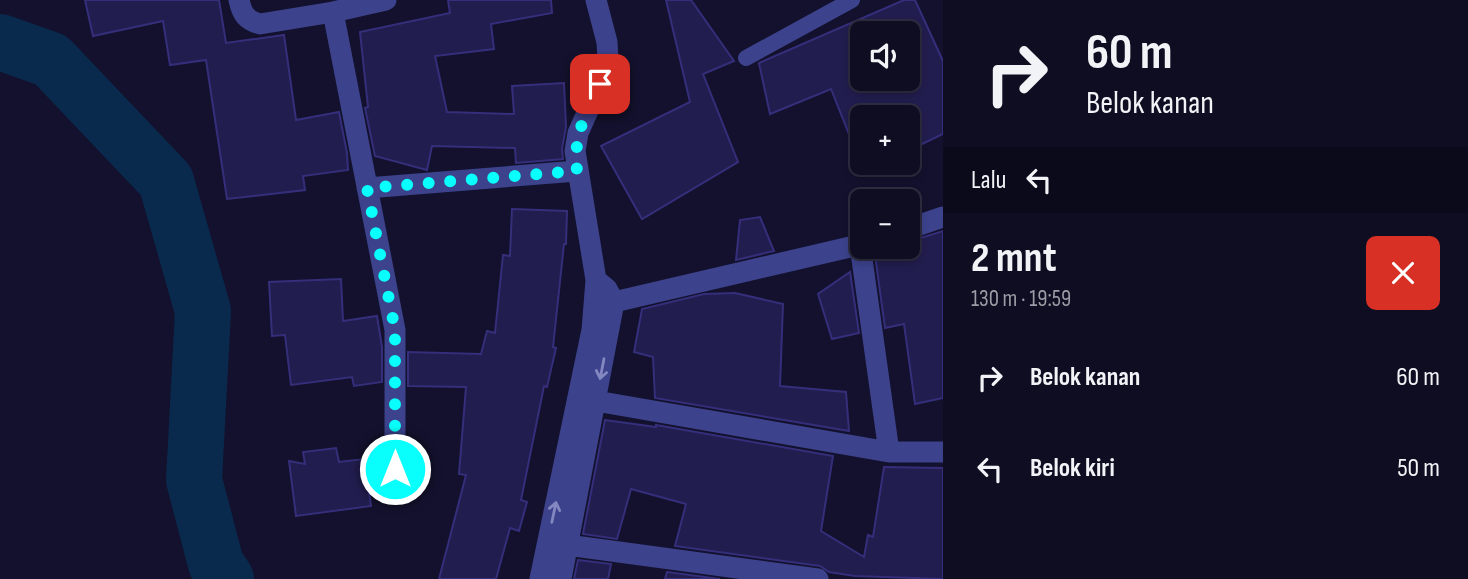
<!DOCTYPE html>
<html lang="id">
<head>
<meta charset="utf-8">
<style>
  :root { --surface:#0e0d22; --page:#1c1b2f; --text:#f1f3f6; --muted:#9b9ca5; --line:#2e2d40 }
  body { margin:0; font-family:"Sofia Sans Condensed",sans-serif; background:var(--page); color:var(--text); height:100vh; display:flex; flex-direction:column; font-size:26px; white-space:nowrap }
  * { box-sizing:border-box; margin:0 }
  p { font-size:23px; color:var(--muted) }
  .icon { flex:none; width:38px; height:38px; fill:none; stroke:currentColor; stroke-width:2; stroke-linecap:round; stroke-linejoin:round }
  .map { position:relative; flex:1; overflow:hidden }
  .side { display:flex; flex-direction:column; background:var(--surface); width:525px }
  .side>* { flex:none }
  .guide { background:#0e0d22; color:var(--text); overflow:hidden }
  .tools { position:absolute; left:850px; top:21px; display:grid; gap:14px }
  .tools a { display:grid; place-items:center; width:70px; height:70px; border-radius:10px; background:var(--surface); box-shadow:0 4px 10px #0003,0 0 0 2px var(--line); font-size:35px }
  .pin { position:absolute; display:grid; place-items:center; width:60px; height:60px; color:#fff; margin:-30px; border-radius:14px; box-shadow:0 4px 10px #0006 }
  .me { position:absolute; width:77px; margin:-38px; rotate:0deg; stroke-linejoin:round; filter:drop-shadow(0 0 5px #0008) }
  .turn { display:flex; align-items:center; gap:24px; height:147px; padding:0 28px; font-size:32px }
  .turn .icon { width:91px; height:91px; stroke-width:2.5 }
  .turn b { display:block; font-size:49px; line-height:60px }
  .then { display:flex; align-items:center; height:66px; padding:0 28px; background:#0003; gap:14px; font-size:26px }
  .round { display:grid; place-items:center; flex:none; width:74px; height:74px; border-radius:10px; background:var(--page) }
  .headline { display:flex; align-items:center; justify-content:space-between; height:119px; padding:0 28px }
  h1 { font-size:42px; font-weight:700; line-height:52px }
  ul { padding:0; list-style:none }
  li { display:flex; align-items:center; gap:21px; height:91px; padding:0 28px }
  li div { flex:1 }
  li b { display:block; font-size:26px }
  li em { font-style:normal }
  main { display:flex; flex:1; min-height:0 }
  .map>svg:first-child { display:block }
</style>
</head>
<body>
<main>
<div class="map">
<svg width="943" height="579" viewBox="0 0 943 579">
  <rect width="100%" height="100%" fill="#13112d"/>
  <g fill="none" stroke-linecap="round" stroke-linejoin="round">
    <path stroke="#0a2a4d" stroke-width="56" d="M 0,42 L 51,60 L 166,181 L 203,311 L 194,480 L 216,564 L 226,579"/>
  </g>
  <path fill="#211d4e" stroke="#352f7b" stroke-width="2" fill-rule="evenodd" d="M 85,0 L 219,0 L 226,43 L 284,35 L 296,120 L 339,112 L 347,153 L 348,170 L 303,176 L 305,190 L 227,199 L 206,60 L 170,65 L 163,21 L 93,36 Z
    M 448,0 L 551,0 L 552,13 L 491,24 L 494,49 L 435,56 L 447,112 L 514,114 L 512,86 L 564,83 L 566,127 L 562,149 L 563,159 L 516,163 L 515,148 L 432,146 L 427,170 L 375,156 L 365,108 L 368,107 L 360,32 L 450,13 Z
    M 666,0 L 691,0 L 734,61 L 703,74 L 738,162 L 642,219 L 601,146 L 690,102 Z
    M 904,0 L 915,0 L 943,61 L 943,134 L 908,151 L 908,117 L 863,117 L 863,163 L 884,163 L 864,172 L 831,89 L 770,114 L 759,63 ZM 863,33 L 908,33 L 908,79 L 863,79 Z
    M 512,209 L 567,211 L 566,244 L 564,244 L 553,347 L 556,348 L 547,387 L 544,386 L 521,500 L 527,502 L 519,531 L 510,528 L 496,579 L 439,579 L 466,475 L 459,474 L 466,387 L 408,386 L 408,352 L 481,354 L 487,331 L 495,333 L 503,255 L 510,256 Z
    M 760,217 L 774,251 L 736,260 L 740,220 Z
    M 943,231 L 943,398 L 915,404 L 904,324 L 885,328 L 875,255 L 895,247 L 908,247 L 908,242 Z
    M 850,272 L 859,333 L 832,339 L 818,294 Z
    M 341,279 L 343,321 L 377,316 L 382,347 L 382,382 L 354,386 L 352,377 L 291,385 L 285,335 L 272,336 L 269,282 Z
    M 735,293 L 783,304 L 780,386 L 846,392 L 849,431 L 655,398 L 653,357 L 634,352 L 642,309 L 704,294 Z
    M 605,420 L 656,427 L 656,425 L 833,456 L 821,531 L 864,557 L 868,535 L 873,537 L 884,467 L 943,468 L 943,579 L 855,576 L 829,572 L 820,566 L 675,546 L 686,504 L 631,489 L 617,539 L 583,534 Z
    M 336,448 L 339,462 L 364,459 L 371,506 L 296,516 L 289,461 L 305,464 L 303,452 Z
    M 578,560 L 611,564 L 608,579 L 574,579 Z
    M 667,572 L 720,579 L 665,579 Z"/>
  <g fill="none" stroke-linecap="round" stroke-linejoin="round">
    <path stroke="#3c428c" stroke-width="16" d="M 746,58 L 852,0"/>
    <path stroke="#3c428c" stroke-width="21" d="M 239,0 C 242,14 246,20 260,24 L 333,12
      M 386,0 L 333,12 L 395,330 L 395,469
      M 367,188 L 577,171
      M 908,229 L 943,217
      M 860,245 L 889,452
      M 614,302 L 863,244
      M 596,401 L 889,452 L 943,452
      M 567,545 L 818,579
      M 540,579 L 592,330 L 596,280 L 575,151 L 578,133 L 600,84 L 608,61 L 607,42 L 596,0
      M 561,579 L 614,302 L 607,289 L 596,280"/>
  </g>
  <defs><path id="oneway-shaft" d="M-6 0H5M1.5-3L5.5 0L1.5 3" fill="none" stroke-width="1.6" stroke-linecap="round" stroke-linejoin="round" transform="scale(1.75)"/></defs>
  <g stroke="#8488c0">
    <use href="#oneway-shaft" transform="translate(602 369) rotate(101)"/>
    <use href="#oneway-shaft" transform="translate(554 512) rotate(-78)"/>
  </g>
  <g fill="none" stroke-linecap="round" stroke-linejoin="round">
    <path stroke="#09fffb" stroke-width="12" stroke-dasharray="0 21.6" d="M 395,469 L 395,330 L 367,188 L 577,171 C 573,136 585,115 600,84"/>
  </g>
</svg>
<div class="tools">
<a><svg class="icon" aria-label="sound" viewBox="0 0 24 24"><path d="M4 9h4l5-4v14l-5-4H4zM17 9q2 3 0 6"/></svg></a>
<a>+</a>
<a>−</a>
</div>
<div class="pin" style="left:600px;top:84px;background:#d93025"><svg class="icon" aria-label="arrive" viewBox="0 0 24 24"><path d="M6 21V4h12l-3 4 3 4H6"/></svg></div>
<svg class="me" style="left:395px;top:469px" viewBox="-20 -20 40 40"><circle r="17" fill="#09fffb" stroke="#fff" stroke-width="3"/><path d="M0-11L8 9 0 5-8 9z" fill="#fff"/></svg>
</div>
<section class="side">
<div class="guide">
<div class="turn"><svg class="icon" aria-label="right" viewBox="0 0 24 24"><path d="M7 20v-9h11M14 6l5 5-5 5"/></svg><div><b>60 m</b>Belok kanan</div></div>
<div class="then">Lalu<svg class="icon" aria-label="left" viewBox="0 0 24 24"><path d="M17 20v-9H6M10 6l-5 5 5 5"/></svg></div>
</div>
<div class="headline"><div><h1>2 mnt</h1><p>130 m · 19:59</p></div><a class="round" style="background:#d93025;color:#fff"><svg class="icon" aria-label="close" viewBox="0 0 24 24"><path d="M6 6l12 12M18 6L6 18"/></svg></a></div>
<ul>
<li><svg class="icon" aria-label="right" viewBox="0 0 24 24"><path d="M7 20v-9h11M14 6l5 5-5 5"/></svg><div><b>Belok kanan</b></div><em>60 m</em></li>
<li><svg class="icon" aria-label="left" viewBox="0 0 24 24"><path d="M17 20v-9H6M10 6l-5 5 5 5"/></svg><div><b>Belok kiri</b></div><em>50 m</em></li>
</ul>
</section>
</main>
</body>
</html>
